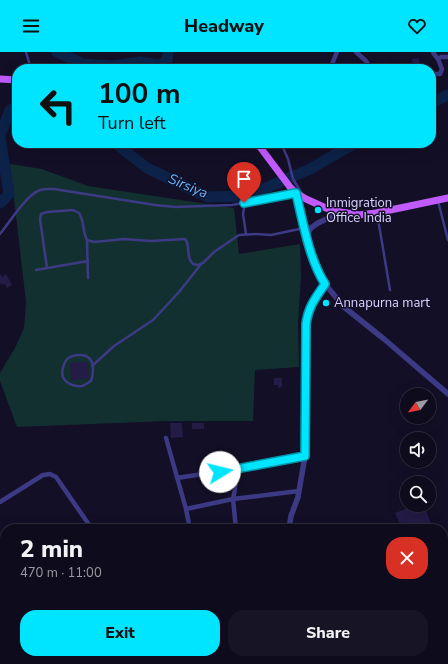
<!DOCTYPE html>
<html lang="en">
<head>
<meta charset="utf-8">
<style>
  :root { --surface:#0e0b1c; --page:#171425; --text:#f1f3f6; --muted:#9b9ba3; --line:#2e2b3b; --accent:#00e5ff }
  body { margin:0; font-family:"Nunito Sans",sans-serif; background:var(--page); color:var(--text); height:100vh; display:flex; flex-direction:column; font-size:15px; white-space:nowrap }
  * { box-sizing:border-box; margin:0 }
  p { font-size:13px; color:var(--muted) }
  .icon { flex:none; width:22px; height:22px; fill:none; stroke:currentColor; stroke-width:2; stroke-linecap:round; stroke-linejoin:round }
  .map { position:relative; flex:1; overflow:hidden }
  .panel { position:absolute; left:0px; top:472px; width:448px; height:140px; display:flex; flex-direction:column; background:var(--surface); border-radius:16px 16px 0 0; box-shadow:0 4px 16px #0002,0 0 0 1px var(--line) }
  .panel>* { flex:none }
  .banner { position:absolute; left:12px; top:12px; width:424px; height:84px; border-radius:16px; box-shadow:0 4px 16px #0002,0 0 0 1px var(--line); background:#00e5ff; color:#111; overflow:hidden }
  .needle { width:26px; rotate:238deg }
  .tools { position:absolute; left:400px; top:336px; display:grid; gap:8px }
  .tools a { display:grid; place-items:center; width:36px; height:36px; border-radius:50%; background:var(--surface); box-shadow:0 4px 16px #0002,0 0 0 1px var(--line); font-size:20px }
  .pin { position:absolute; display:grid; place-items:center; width:34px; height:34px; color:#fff; margin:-41px -17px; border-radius:50% 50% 50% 0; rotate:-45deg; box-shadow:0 0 4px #0007 }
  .pin .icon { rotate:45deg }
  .me { position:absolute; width:44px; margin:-22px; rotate:81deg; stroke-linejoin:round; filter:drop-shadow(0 0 3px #0008) }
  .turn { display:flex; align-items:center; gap:14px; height:84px; padding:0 20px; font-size:18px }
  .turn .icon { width:52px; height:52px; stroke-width:2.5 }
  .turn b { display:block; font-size:28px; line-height:34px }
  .round { display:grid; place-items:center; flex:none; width:42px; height:42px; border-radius:16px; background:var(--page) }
  .headline { display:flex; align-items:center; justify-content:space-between; height:68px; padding:0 20px }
  h1 { font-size:24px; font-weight:800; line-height:30px }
  .button { display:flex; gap:8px; margin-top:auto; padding:8px 20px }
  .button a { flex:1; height:46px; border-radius:16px; background:var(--accent); color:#111; font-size:16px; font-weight:800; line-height:46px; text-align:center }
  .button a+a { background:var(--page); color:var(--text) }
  header { display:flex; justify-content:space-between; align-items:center; height:52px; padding:0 20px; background:var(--accent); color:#111; font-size:18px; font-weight:800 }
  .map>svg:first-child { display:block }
</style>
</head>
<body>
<header><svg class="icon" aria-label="menu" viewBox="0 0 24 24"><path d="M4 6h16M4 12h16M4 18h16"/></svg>Headway<svg class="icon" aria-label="heart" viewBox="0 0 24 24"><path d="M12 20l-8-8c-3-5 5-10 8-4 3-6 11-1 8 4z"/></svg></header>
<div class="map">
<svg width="448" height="612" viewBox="0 0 448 612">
  <rect width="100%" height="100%" fill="#130f26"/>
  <path fill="#12302f" d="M 10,112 L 42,117 L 88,134 L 234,156 L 239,202 L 300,192 L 301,224 L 298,272 L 299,315 L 255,318 L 253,369 L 166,369 L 17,375 L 0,329 L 0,321 L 15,296 L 24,276 L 26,250 Z"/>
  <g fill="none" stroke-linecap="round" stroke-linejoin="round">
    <path stroke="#0c2248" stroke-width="11" d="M 57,0 L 83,12 L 114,14 L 140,10 L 159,13 L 167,9 L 168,0
      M 431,51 L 448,43
      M 0,83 L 10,58 L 17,55
      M 0,86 L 9,142 L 0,151
      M 115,91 L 147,116 L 208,145 L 247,144 L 310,117 L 355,91"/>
  </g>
  <path fill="#241b47" d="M 419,6 L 420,14 L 413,14 L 412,7 Z
    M 385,10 L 386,14 L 381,16 L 382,17 L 376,17 L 375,15 L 380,13 L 380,12 Z
    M 0,222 L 2,225 L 6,222 L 12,233 L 7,236 L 5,232 L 2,233 L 0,231 Z
    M 88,310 L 89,327 L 71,328 L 70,311 Z
    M 274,326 L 282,326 L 282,335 L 278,336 L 278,333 L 274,333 Z
    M 170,371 L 182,371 L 183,385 L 171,386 Z
    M 192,371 L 204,371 L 204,377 L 192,377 Z
    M 416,453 L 424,453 L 433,477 L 402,477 L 395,461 Z"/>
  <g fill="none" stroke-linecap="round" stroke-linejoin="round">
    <path stroke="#3d3a85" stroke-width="2.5" d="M 26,0 L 31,17
      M 281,91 L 288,107 L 293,127 L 302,142
      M 438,149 L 448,188
      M 245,151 L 243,162 L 246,182
      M 377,161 L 390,238
      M 0,182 C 9,171 26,144 38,139 C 43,136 49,137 54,137 L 155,153 L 175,155 L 232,153 L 294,141
      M 87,189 L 88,226
      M 47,216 L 40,167 L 41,162 L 47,160 L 73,158 L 79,161 C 85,170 82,179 87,188 L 94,190 L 124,187 L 150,189 L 185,187 C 191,193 185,205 193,212 L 198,213 L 203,211 L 214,200 L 239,183 L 256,182 L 271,183 L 304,176
      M 36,218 L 88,209
      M 79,303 C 82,303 86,303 89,306 C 95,312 93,323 91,329 C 88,331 85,333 82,334 C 75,335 66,332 63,325 C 61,319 64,308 70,305 C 72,304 76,303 79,303 Z
      M 92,314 L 114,294 L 153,268 L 179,240 L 202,211"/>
    <path stroke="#3d3a85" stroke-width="4.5" d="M 356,0 L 366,9 L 371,17
      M 433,0 L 434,2 L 438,7 L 441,5 L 448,5
      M 330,17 L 337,0
      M 431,22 L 440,22 L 442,17 L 438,7
      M 166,386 L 186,457 L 233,447 L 299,439
      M 235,417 L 235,437 L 233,447 L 236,477
      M 177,426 L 235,417 L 305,404
      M 0,450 L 43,423 L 50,422 L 56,425 L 92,477
      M 186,457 L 190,477
      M 443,517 L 448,516
      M 0,531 L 5,529
      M 0,600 L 8,612
      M 56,607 L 58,612
      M 105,607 L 107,612
      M 180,607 L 184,612
      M 25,612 L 41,607
      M 192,612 L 200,607"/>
    <path stroke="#3d3a85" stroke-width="5.5" d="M 296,141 L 306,184
      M 341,160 L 318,171 L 311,176 L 306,184 L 319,222 L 325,232 L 344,255 L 384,287 L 448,342
      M 289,477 L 291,464 L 298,445 L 305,404 L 307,264 L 310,255 L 325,232
      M 258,612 L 261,607"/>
    <path stroke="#c25bff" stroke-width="7" d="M 0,27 L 17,28
      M 257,91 L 290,135 L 296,141 L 306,147 L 326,156 L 341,160 L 359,163 L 376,161 L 448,146"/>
  </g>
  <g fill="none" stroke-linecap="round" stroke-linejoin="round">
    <g stroke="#0095a6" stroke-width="10">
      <path id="route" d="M 220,420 L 305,404 L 306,272 C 308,255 316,245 325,232 C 309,207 303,170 296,141 L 244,151"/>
    </g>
    <use href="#route" stroke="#00e5ff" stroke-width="7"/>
  </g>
  <g fill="#00e5ff" stroke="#130f26" stroke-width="1.5">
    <circle cx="318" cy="158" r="4"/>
    <circle cx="326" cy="251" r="4"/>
  </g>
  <g text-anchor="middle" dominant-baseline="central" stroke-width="3" stroke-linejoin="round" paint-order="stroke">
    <g font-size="13" fill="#d9d4ff" stroke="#130f26" text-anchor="start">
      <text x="326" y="151">Inmigration<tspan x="326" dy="15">Office India</tspan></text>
      <text x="334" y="251">Annapurna mart</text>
    </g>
    <g font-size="14" font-style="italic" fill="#62b6ff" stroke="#130f26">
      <text transform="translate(188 134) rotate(23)">Sirsiya</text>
    </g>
  </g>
</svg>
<div class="tools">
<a><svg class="needle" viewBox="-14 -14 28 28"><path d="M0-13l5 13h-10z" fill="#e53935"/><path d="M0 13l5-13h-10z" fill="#9b9ba3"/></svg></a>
<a><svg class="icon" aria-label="sound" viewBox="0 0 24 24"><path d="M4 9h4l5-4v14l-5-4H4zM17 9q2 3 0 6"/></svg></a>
<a><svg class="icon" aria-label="search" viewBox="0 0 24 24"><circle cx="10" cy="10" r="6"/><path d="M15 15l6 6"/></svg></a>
</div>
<div class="pin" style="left:244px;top:151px;background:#d93025"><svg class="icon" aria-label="arrive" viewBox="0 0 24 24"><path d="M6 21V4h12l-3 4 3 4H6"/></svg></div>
<svg class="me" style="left:220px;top:420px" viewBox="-20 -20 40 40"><circle r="19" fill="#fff"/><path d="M0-13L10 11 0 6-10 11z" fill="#00e5ff"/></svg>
<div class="banner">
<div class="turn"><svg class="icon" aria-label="left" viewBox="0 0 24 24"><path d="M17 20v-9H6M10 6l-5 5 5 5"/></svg><div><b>100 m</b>Turn left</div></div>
</div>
<section class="panel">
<div class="headline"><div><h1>2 min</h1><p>470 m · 11:00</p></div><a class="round" style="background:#d93025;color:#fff"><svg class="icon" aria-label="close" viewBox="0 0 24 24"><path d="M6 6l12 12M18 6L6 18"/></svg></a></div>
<div class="button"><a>Exit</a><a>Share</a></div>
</section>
</div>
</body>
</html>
